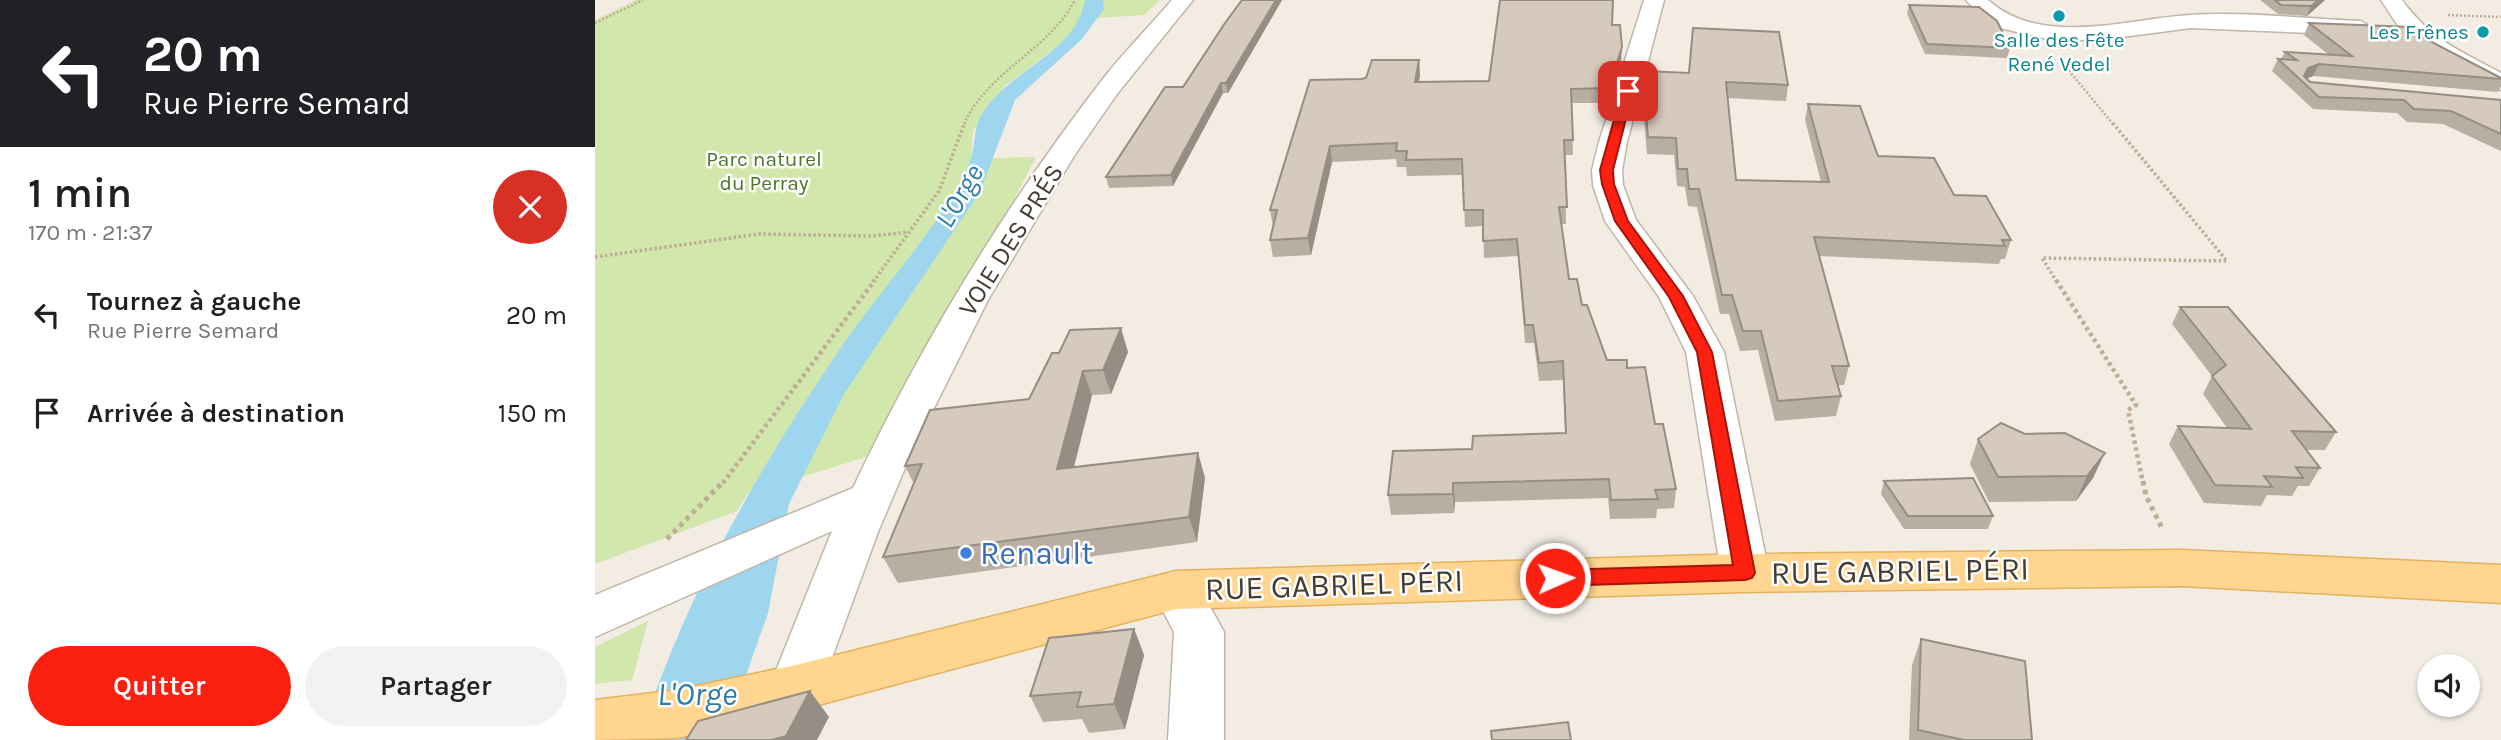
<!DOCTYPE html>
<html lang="fr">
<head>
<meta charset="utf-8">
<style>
  :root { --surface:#fff; --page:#f2f2f2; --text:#202124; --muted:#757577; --accent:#fc2010 }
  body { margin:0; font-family:Karla,sans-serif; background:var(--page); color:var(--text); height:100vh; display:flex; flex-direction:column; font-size:26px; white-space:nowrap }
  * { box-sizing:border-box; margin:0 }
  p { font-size:23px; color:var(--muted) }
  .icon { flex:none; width:38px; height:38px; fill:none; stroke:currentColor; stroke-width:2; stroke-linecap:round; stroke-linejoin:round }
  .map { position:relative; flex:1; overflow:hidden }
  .sheet { display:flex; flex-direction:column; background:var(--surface); width:595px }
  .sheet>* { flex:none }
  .top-card { background:#202124; color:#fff; overflow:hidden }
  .tools { position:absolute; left:1822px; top:654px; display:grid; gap:14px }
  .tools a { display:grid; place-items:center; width:63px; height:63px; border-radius:50%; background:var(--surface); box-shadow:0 2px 5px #0004; font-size:35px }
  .pin { position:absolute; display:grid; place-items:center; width:60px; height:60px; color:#fff; margin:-30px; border-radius:14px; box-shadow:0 4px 10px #0006 }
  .me { position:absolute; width:77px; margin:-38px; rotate:88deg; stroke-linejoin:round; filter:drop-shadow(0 0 5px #0008) }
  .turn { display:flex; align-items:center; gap:24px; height:147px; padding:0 28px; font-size:32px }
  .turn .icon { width:91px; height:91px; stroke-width:2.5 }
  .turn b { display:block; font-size:49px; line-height:60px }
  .round { display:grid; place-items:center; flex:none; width:74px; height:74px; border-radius:37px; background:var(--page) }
  .head { display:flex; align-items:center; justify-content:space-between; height:119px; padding:0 28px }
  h1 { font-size:42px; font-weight:600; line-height:52px }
  .button { display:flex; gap:14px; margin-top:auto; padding:14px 28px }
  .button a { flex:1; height:80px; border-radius:42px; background:var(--accent); color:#fff; font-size:28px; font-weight:600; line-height:80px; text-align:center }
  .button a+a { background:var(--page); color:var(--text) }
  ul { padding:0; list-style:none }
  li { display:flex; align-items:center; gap:21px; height:98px; padding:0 28px }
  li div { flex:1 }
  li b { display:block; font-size:26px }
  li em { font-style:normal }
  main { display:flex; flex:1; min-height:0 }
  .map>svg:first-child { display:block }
</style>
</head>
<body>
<main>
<section class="sheet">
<div class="top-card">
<div class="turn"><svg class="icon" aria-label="left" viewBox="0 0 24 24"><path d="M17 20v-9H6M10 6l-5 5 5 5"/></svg><div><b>20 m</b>Rue Pierre Semard</div></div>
</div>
<div class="head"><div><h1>1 min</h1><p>170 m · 21:37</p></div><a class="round" style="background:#d93025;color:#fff"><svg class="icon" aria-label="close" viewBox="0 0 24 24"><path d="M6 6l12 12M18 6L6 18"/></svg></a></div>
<ul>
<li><svg class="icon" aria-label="left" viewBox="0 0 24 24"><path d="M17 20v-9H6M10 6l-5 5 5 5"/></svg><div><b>Tournez à gauche</b><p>Rue Pierre Semard</p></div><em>20 m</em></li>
<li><svg class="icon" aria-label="arrive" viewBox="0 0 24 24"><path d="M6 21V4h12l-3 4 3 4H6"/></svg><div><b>Arrivée à destination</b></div><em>150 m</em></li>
</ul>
<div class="button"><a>Quitter</a><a>Partager</a></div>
</section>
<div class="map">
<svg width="1906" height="740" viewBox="0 0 1906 740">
  <rect width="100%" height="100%" fill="#f2ece3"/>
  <path fill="#d1e7ab" d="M 41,0 L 565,0 L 549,15 L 486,19 L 475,37 L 410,86 L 378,131 L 376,159 L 441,157 L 287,452 L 152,494 L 142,511 L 0,564 L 0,20 Z
    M 53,621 L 37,680 L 0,684 L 0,647 Z"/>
  <path fill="#9ed6f0" d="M 490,0 L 508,0 L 509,9 L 487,39 L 420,100 L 385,192 L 249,394 L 194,504 L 173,613 L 128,740 L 44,740 C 89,598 163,469 247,346 C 280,298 319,255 351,206 C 362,189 375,169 378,149 C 381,136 379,127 387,114 C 415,68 481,54 490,0 Z"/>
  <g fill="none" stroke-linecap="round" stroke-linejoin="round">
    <g stroke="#c0b6a9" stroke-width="3">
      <path id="minor" d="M 577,0 L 598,0 L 522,94 L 479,156 L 393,300 L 316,454 L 283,532 L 220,704 L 201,711 L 182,704 L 174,688 L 237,531 L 0,637 L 0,595 L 258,488 C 325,346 408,209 504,84 C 526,55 553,28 577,0 Z
        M 1049,0 L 1069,0 L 1032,142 L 1027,170 L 1028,185 L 1041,220 L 1098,296 L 1129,352 L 1174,573 L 1167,586 L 1150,592 L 1133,586 L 1126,573 L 1091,352 L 1064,297 L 1010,221 L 998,185 L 997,170 L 1004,142 Z
        M 1371,0 L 1393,0 C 1447,48 1530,19 1595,15 C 1648,11 1712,19 1766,21 L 1777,28 L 1766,35 L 1596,28 L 1504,40 L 1457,40 L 1396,26 Z
        M 1786,0 L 1807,0 C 1836,40 1864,50 1906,73 L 1906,90 L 1822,46 L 1809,35 Z
        M 581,571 L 598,576 L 629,632 L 629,740 L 573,740 L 579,632 L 557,590 L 564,576 Z"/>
    </g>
    <g stroke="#e4b15f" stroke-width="3">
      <path id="major" d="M 1587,550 L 1906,565 L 1906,603 L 1587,586 L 1150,592 L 581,609 L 201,711 L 82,738 L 0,740 L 0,700 L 82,690 L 201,665 L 581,571 L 1150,554 Z"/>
    </g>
    <path stroke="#bfad97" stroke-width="2.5" stroke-dasharray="2 2" stroke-linecap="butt" d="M 1853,15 L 1906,17
      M 0,23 L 48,0
      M 1466,61 L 1518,124
      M 369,124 C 393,71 453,51 480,0"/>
    <path stroke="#bfad97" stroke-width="3.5" stroke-dasharray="2.5 2.5" stroke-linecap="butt" d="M 0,257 L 164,234 L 276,236 L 314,232
      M 278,282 L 344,191 L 370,122
      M 1462,282 L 1447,258 L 1632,261 L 1517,122"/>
    <path stroke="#bfad97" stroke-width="4.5" stroke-dasharray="3.5 3.5" stroke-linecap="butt" d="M 1461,280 L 1541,405 L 1533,410 L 1548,483
      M 128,483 L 280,280"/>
    <path stroke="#bfad97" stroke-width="5" stroke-dasharray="4.5 4.5" stroke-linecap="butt" d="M 1548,481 L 1551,496 L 1568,530
      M 72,539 L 129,481"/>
    <use href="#minor" fill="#fff" fill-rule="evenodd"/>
    <use href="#major" fill="#ffd58f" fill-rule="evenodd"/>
  </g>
  <path fill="#b8aea2" d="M 647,0 L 687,0 L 633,93 L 628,93 L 578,186 L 514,188 L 511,177 L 588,87 Z
    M 1665,0 L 1730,0 L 1712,16 L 1683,14 Z
    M 1314,5 L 1415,48 L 1412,58 L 1330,54 L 1312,14 Z
    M 1714,23 L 1827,37 L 1906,78 L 1906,87 L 1903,92 L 1718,76 L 1711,79 L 1715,82 L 1906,100 L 1906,151 L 1848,124 L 1812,122 L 1802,113 L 1718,109 L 1677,71 L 1683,59 L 1686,59 L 1690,52 L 1734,55 L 1709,35 Z
    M 1017,25 L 1026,61 L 1014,103 L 976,103 L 978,155 L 970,155 L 971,224 L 966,224 L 974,279 L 1012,360 L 1032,368 L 1060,424 L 1081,489 L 1079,508 L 1062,509 L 1061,518 L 1015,519 L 1013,498 L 860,502 L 859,513 L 796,515 L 793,495 L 877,449 L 970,433 L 968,380 L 944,381 L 939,343 L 930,343 L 923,256 L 889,258 L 888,226 L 870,227 L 868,175 L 812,176 L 811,167 L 802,167 L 801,159 L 737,162 L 716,255 L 678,257 L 675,240 L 678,226 L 675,210 L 766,79 L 824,60 L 825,75 L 824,82 L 894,81 Z
    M 1050,71 L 1193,85 L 1191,101 L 1133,98 L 1141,180 L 1226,182 L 1210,120 L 1213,104 L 1283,156 L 1359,195 L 1416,240 L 1410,259 L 1406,259 L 1404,264 L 1224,256 L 1254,366 L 1249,385 L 1243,385 L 1246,396 L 1241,416 L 1180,421 L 1163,350 L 1145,351 L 1134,314 L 1125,314 L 1102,207 L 1093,206 L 1090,187 L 1082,186 L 1079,155 L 1052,154 L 1047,95 L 1048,79 Z
    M 1585,307 L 1741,432 L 1730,450 L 1712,450 L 1725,468 L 1714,486 L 1703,486 L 1697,496 L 1672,495 L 1666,506 L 1609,503 L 1574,444 L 1583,426 L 1632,428 L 1608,394 L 1617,376 L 1577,324 Z
    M 533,352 L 516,394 L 497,395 L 479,467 L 603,453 L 610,478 L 602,542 L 303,583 L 288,557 L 319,484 L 310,466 L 434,399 L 464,353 Z
    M 1383,439 L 1498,478 L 1481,501 L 1394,502 L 1375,464 Z
    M 1289,481 L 1398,516 L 1393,529 L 1309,529 L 1286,494 Z
    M 539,629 L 549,655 L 530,729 L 494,733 L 487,719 L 448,722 L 435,696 Z
    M 1326,639 L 1437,740 L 1314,740 L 1317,665 Z"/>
  <path fill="#968d84" d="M 681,0 L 687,0 L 633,93 L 631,83 Z
    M 1724,0 L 1730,0 L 1712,16 L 1716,6 Z
    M 1027,47 L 1026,61 L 1014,103 L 1014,88 Z
    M 824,60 L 825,75 L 821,96 L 820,82 Z
    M 1724,64 L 1718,76 L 1707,80 L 1713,68 Z
    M 626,83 L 628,93 L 578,186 L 576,175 Z
    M 735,146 L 737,162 L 716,255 L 713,238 Z
    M 526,328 L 533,352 L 516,394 L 508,370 Z
    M 488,371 L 497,395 L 472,494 L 462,469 Z
    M 603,453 L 610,478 L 602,542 L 594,517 Z
    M 1510,453 L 1498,478 L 1481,501 L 1492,476 Z
    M 858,483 L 860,502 L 859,513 L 858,494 Z
    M 539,629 L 549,655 L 530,729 L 519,704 Z
    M 215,691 L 234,717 L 222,740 L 177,740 Z"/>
  <path fill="#d6cabc" stroke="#968d84" stroke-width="2" d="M 647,0 L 681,0 L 631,83 L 626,83 L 576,175 L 511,177 L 570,87 L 588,87 L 630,23 Z
    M 905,0 L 1018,0 L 1017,25 L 1025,25 L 1027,47 L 1014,88 L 976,89 L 978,140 L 969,140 L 972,207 L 964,207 L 974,279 L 982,279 L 987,305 L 992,305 L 1012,360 L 1032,360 L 1032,368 L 1050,367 L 1060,424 L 1068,424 L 1081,489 L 1060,490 L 1063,499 L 1016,500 L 1014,479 L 858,483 L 858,494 L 793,495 L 798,451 L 877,449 L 878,436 L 971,433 L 968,361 L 944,363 L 938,325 L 930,325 L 922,239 L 888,241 L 888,210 L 869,210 L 867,159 L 811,160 L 812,151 L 801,151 L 802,143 L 735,146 L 713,238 L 675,240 L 682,210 L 675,210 L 715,80 L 766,79 L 771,78 L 777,60 L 824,60 L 820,82 L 894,81 Z
    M 1680,0 L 1724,0 L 1716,6 L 1686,5 Z
    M 1314,5 L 1384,7 L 1402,21 L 1415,48 L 1332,44 Z
    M 1714,23 L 1816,27 L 1827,37 L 1906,78 L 1906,79 L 1724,64 L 1713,68 L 1709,76 L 1715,82 L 1906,100 L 1906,134 L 1856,111 L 1819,109 L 1809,100 L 1724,97 L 1683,59 L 1702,60 L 1690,52 L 1757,56 Z
    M 1098,28 L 1184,32 L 1193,85 L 1131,82 L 1141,180 L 1234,182 L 1213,104 L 1265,106 L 1283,156 L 1339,158 L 1359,195 L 1391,196 L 1416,240 L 1407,240 L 1410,246 L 1219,237 L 1254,366 L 1237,366 L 1246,396 L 1183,401 L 1166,331 L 1148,331 L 1137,295 L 1127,295 L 1104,189 L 1094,189 L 1092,169 L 1083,169 L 1081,138 L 1053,137 L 1048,79 L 1050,71 L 1094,73 Z
    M 1585,307 L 1633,307 L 1741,432 L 1697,431 L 1725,468 L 1701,467 L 1708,478 L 1669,476 L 1677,487 L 1620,485 L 1583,426 L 1656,429 L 1617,376 L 1631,365 Z
    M 526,328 L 508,370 L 488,371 L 462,469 L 603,453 L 594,517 L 288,557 L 327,464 L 310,466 L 335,410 L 434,399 L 457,353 L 464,353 L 475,330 Z
    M 1406,423 L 1430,434 L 1470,433 L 1510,453 L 1492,476 L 1403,477 L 1383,439 Z
    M 1378,478 L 1398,516 L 1313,516 L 1289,481 Z
    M 539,629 L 519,704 L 482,707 L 486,692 L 435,696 L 454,638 Z
    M 1326,639 L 1430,661 L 1437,740 L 1369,740 L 1323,730 Z
    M 215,691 L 191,736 L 177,740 L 91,740 L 103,721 Z
    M 973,722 L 976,740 L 897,740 L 896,731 Z"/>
  <path fill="#fc2010" stroke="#a4150a" stroke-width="2" d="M 1033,88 L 1038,91 L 1018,170 L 1019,184 L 1033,221 L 1088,296 L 1117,352 L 1160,573 L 1157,578 L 1150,580 L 960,586 L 953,584 L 950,578 L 953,573 L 960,570 L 1138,565 L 1102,352 L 1074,297 L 1020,221 L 1007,184 L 1005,170 L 1027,91 Z"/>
  <g fill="#0f9aa8" stroke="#fff" stroke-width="2.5">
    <circle cx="1464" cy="16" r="7"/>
    <circle cx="1888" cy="32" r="7"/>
  </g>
  <circle fill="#3f7fe0" stroke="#fff" stroke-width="2.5" cx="371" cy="553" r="7"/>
  <g text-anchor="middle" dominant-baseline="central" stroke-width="5" stroke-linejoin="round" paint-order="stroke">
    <g font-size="21" fill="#0d838f" stroke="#fff" text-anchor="end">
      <text x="1874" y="32">Les Frênes</text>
      <text x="1464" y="40" text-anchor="middle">Salle des Fête<tspan x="1464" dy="24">René Vedel</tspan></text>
    </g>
    <g font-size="21" fill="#4b7527" stroke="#fff">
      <text x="169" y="159">Parc naturel<tspan x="169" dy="24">du Perray</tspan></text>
    </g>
    <g font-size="26" fill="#443c33" stroke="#fff">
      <text transform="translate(416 240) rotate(-58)">VOIE DES PRÉS</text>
    </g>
    <g font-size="28" font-style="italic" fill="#2c7da7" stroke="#fff">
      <text transform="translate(364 196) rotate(-60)">L'Orge</text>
    </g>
    <g font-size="32" fill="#366cbe" stroke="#fff" text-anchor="start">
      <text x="385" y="553">Renault</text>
    </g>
    <g font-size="32" fill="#443c33" stroke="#fff">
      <text transform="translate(1305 571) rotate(-1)">RUE GABRIEL PÉRI</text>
      <text transform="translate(739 585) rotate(-2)">RUE GABRIEL PÉRI</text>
    </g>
    <g font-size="33" font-style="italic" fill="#2c7da7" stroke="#fff">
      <text x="102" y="694">L'Orge</text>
    </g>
  </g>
</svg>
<div class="tools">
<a><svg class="icon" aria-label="sound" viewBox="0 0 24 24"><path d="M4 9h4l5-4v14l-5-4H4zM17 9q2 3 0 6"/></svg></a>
</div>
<div class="pin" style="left:1033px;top:91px;background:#d93025"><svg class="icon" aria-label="arrive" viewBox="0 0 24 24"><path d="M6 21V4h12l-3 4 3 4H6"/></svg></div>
<svg class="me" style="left:960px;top:578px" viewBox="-20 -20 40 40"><circle r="17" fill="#fc2010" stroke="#fff" stroke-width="3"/><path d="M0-11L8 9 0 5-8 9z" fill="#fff"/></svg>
</div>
</main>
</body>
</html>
